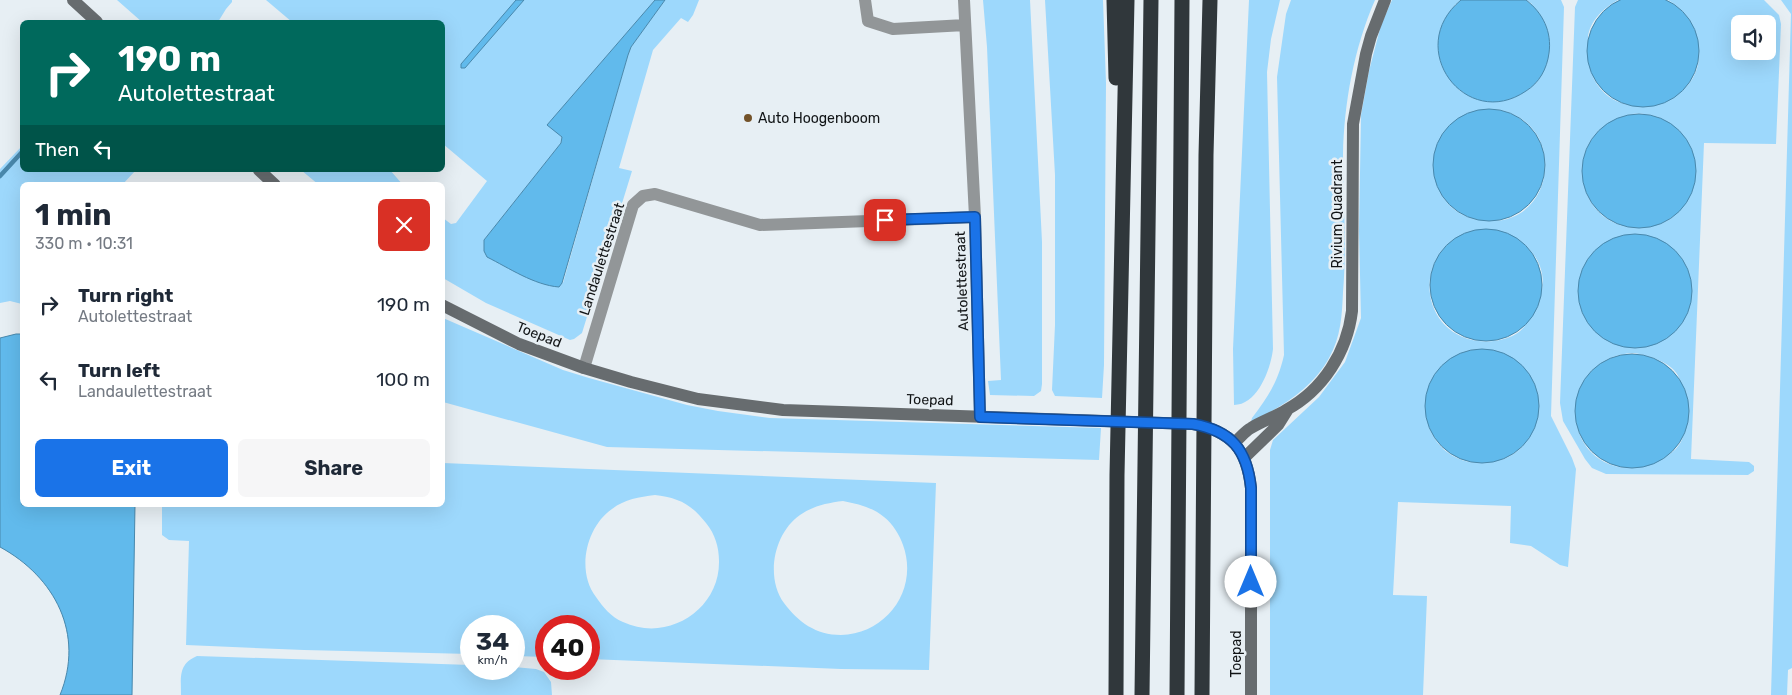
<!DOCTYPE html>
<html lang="en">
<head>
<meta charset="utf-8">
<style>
  :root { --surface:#fff; --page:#f6f6f7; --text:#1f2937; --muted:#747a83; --accent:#1a73e8 }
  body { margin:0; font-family:Rubik,sans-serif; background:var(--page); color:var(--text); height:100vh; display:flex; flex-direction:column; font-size:19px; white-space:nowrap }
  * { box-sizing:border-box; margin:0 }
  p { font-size:16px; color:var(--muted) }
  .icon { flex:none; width:28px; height:28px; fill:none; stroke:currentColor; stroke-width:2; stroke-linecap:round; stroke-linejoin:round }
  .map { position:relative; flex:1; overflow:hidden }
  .panel { position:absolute; left:20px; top:182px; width:425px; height:325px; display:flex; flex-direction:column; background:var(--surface); border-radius:8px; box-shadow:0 5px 20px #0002 }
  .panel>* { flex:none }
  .top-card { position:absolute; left:20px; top:20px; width:425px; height:152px; border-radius:8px; box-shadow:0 5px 20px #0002; background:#00695c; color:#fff; overflow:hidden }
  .controls { position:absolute; left:1731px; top:15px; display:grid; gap:10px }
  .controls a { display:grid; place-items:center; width:45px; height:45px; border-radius:8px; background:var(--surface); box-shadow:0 5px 20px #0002; font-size:25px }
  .speed { position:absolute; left:460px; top:615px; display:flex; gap:10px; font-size:25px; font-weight:700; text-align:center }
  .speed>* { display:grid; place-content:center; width:65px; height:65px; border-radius:50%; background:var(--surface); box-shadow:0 5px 20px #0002; line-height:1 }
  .speed small { font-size:12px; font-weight:400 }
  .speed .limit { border:8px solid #d22; background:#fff; color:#111 }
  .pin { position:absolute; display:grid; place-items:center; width:42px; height:42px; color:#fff; margin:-21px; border-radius:10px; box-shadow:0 2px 8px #0006 }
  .me { position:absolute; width:55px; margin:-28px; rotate:0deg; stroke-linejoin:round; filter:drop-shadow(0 0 4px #0008) }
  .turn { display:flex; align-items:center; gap:18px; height:105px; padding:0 15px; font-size:22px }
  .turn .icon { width:65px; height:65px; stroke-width:2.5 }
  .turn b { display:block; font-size:35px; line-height:42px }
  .then { display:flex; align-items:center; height:48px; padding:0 15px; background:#0003; gap:10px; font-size:19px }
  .round { display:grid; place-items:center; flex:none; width:52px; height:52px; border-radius:8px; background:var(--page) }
  .overview { display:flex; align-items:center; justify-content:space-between; height:85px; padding:0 15px }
  h1 { font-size:30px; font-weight:700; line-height:38px }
  .primary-button { display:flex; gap:10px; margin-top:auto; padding:10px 15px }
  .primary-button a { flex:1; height:58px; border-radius:8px; background:var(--accent); color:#fff; font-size:20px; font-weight:700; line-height:58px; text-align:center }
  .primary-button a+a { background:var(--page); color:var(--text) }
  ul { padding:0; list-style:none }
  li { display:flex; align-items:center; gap:15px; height:75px; padding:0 15px }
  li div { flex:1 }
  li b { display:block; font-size:19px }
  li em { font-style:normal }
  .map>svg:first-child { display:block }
</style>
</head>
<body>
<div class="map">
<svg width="1792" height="695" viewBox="0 0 1792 695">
  <rect width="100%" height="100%" fill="#e7eff4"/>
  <path fill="#9dd8fc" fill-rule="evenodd" d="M 117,0 L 232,0 L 232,2 L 226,9 L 218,22 L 142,22 Z
    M 266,0 L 655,0 L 548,124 L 562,137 L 561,143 L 484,240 L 563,283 L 628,55 L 631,47 L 665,0 L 699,0 L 693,15 L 688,22 L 681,18 L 653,50 L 619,168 L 632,171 L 582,333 L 574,339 L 570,340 L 486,303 L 443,278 L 443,218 L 451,224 L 456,223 L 487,181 L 443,144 L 442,22 L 292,22 Z
    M 983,0 L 1030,0 L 1042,242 L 1042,384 L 1041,391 L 1034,396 L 990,395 L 988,381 L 1001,380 L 987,47 Z
    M 1045,0 L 1103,0 L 1106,83 L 1104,365 L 1102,398 L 1055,396 L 1052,390 L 1055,325 L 1055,175 Z
    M 1249,0 L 1280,0 L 1271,39 L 1267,72 L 1273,349 C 1271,368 1258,405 1234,405 L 1233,349 Z
    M 1291,0 L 1375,0 C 1354,48 1344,103 1343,155 C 1343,201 1347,246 1343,292 C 1342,315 1341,337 1329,358 C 1313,388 1280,408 1251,422 L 1252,418 C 1268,397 1278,382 1284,355 L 1277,77 L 1286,14 Z
    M 1392,0 L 1461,0 L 1454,6 L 1459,90 C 1485,107 1514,104 1537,82 L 1532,4 L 1526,0 L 1561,0 L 1564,7 L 1551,416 L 1572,458 L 1576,469 L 1568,567 L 1560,565 L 1531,546 L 1510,543 L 1511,506 L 1398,502 L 1393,595 L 1427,596 L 1423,695 L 1270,695 L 1270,450 L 1273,440 L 1319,397 L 1345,362 L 1361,318 L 1359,231 L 1361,115 L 1369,71 L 1381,25 ZM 1496,109 C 1569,122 1556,224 1489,221 C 1413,219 1416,106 1496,109 ZM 1487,229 C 1515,231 1548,256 1542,289 C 1541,296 1536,303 1532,310 C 1530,315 1528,322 1524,327 C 1515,339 1493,343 1478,341 C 1410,331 1414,233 1487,229 ZM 1475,349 C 1557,347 1557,460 1484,463 C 1413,465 1403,363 1475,349 Z
    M 1578,0 L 1618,0 C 1605,7 1589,21 1588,38 C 1588,42 1590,48 1590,53 C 1591,61 1591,72 1594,79 C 1618,126 1696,108 1699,57 C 1699,52 1698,46 1697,41 C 1695,22 1684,10 1668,0 L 1764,0 L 1779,15 L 1781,24 L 1776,144 L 1704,143 L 1691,459 L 1749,462 L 1754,466 L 1754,471 L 1748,475 L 1606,474 L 1592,468 L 1585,459 L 1563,421 L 1560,403 L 1575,7 ZM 1740,24 L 1768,24 L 1768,51 L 1740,51 ZM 1632,114 C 1645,113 1657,115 1668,122 C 1695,138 1705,176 1686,201 C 1682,206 1678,212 1674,216 C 1666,223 1653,227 1642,228 C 1572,231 1557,129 1632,114 ZM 1636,234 C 1689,238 1711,298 1671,334 C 1661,342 1650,347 1637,348 C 1628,348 1620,342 1613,337 C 1606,333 1595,330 1589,324 C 1584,319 1580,307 1579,300 C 1574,263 1602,236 1636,234 ZM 1634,353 C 1648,355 1674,363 1679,378 C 1682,386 1680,397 1681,405 C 1682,414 1685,427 1683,436 C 1679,456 1645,469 1627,468 C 1555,462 1560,355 1634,353 Z
    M 1781,0 L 1792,0 L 1792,668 L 1788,670 L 1787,695 L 1771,695 L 1791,14 Z
    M 22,146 L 22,170 L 136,170 L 122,185 L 22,185 L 22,304 L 10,301 L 0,303 L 0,169 Z
    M 301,170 L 390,170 L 403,185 L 319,185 Z
    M 443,318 L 563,370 L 589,378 L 687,405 L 718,411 L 770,418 L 1101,428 L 1099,460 L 607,447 L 443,402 Z
    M 443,463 L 936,483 L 929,670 L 841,669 L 589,659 L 589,626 L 546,626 L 546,657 L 514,656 L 514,626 L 471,626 L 471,654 L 304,650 L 186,645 L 189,541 L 169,540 L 162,535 L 162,505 L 442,505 ZM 655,495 C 662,496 670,497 677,500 C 689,504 698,513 706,523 C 715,534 719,547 719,561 C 720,610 667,643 623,622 C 611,617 603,607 596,597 C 576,571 586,527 612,509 C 625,499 639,497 655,495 ZM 843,501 C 858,504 872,507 884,517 C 893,524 900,536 903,545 C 919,589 887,634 841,635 C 816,635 798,622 784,603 C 765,577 774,533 800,515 C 813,506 827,503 843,501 Z
    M 197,656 L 471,665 L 471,669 L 514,669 L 514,667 L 536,669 L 544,672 L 551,682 L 552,695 L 181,695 C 181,677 178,664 197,656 Z"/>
  <path fill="#61baec" stroke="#4988ac" d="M1587 51a56 56 0 1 1 112 0a56 56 0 1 1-112 0Z
    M 516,0 L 524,0 L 465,68 L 461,68 L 461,64 Z
    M 655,0 L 665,0 L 631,47 L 628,55 L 562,283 L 559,287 C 534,285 509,268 487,257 L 484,251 L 484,240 L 561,143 L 562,137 L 547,125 Z
    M 1461,0 L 1526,0 C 1543,13 1552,32 1549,53 C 1547,69 1539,83 1526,91 C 1466,132 1403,48 1461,0 Z
    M1433 165a56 56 0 1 1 112 0a56 56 0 1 1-112 0Z
    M1582 171a57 57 0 1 1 114 0a57 57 0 1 1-114 0Z
    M1430 285a56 56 0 1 1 112 0a56 56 0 1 1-112 0Z
    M1578 291a57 57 0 1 1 114 0a57 57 0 1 1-114 0Z
    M 16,334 L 22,334 L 22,505 L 135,505 L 132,695 L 60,695 C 85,634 55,577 0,547 L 0,338 Z
    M1425 406a57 57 0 1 1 114 0a57 57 0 1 1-114 0Z
    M1575 411a57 57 0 1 1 114 0a57 57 0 1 1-114 0Z"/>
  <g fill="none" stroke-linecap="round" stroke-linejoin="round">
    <path stroke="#4988ac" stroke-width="4.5" d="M 0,176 L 22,152"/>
    <path stroke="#929698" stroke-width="12" d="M 865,0 L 868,21 L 893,29 L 965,25
      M 964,0 L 975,217 L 980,417
      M 584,368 L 633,205 L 643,196 L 655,194 L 760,225 L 975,217"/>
    <path stroke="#676c6f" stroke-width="12" d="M 73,0 L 97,22
      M 259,170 L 275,185
      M 442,305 L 519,344 L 584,368 L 631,382 L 698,399 L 783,410 L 1193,424 C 1232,431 1247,450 1251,488 L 1251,695
      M 1234,443 C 1240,438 1245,431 1251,428 C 1262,421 1275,417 1286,410 C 1323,390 1347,352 1352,311 L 1353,124 L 1366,54 L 1371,36 L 1385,0
      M 1244,458 L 1278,425 L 1288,409"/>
    <path stroke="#30373b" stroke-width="15" d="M 1114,0 L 1116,78
      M 1116,695 L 1117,475 L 1127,0
      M 1142,695 L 1151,0
      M 1177,695 L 1182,0
      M 1202,695 L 1206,155 L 1210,0"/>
  </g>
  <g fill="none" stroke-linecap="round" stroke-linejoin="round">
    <g stroke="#114b97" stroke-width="12">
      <path id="route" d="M 885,220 L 975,217 L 980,417 L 1193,424 C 1232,431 1247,450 1251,488 L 1251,582"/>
    </g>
    <use href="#route" stroke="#1a73e8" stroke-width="9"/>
  </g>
  <circle fill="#735229" stroke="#e7eff4" stroke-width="2" cx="748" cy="118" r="5"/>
  <g text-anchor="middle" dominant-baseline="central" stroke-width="5" stroke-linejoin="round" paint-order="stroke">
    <g font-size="14" fill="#111416" stroke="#e7eff4" text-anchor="start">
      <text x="758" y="118">Auto Hoogenboom</text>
    </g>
    <g font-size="14" fill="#111416" stroke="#e7eff4">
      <text transform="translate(1337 214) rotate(-90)">Rivium Quadrant</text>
      <text transform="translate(602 259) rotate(-72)">Landaulettestraat</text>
      <text transform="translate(962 281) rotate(-92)">Autolettestraat</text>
      <text transform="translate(539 335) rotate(22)">Toepad</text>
      <text transform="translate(930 400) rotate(2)">Toepad</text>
      <text transform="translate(1236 654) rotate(-90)">Toepad</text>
    </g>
  </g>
</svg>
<div class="controls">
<a><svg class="icon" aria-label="sound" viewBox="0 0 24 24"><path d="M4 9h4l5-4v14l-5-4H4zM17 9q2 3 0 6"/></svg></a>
</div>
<div class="speed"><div>34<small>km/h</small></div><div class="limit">40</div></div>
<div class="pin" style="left:885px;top:220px;background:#d93025"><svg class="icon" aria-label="arrive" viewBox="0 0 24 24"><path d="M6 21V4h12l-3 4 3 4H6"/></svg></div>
<svg class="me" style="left:1251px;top:582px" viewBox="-20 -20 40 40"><circle r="19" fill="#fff"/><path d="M0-13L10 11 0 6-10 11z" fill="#1a73e8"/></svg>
<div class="top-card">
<div class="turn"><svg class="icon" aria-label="right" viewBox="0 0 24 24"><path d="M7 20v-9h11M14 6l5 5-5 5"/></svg><div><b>190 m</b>Autolettestraat</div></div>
<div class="then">Then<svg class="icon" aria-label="left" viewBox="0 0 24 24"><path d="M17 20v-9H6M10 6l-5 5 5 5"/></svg></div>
</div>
<section class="panel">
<div class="overview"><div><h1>1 min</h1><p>330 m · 10:31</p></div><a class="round" style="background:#d93025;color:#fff"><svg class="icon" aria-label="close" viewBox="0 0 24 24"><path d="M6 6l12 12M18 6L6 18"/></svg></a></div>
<ul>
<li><svg class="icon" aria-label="right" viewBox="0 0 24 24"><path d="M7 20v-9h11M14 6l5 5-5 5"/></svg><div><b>Turn right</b><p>Autolettestraat</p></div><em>190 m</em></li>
<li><svg class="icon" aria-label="left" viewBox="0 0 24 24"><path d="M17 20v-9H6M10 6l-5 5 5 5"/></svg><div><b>Turn left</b><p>Landaulettestraat</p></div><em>100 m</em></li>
</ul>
<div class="primary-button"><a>Exit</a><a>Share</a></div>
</section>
</div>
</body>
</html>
